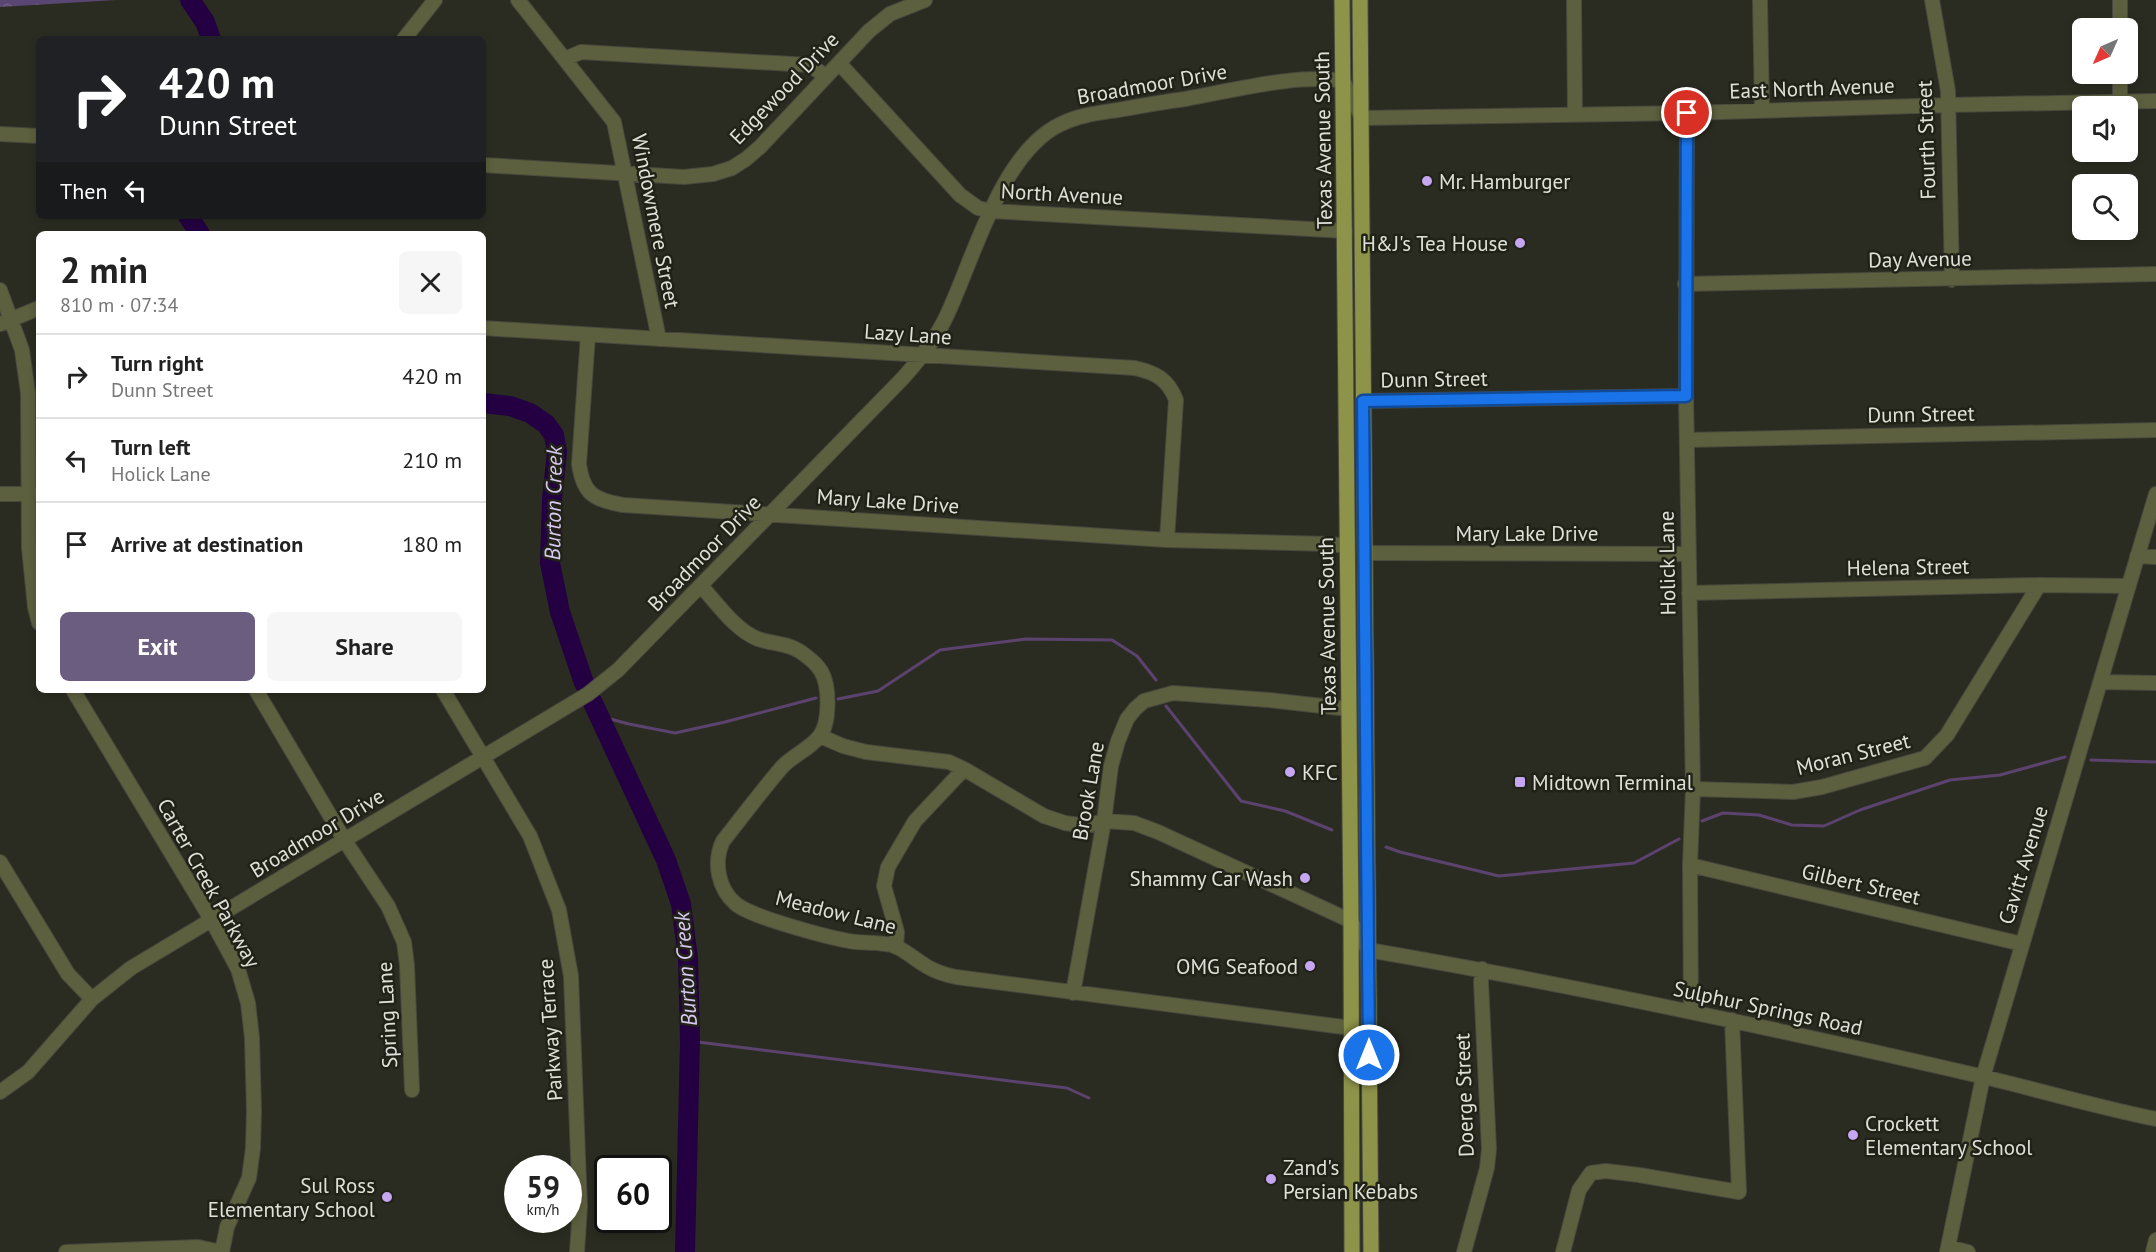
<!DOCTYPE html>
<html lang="en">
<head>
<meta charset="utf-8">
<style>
  :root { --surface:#fff; --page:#f6f6f6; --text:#222; --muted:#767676; --line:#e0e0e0; --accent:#6b5d7f }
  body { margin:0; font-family:"PT Sans",sans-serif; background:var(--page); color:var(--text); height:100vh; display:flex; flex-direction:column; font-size:22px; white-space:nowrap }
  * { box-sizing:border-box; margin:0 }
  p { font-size:20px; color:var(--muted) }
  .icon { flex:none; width:33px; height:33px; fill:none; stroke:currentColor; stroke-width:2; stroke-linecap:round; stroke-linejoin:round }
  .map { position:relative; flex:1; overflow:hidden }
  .sheet { position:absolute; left:36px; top:231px; width:450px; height:462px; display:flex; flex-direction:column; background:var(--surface); border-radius:9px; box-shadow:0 3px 9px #0003 }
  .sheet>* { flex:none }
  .guide { position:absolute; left:36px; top:36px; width:450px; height:183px; border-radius:9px; box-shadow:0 3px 9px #0003; background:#202124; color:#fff; overflow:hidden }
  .needle { width:39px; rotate:225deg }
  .fabs { position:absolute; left:2072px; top:18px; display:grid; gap:12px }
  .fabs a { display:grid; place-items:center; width:66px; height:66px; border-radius:9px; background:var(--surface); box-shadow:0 3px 9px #0003; font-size:30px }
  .speed { position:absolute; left:504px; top:1155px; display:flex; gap:12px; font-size:30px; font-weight:700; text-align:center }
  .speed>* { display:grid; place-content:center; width:78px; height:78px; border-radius:50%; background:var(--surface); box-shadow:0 3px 9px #0003; line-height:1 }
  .speed small { font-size:15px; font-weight:400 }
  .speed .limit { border:3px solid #111; border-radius:9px; background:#fff; color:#111 }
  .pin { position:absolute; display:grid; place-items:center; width:51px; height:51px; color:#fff; margin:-26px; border:3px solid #fff; border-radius:50%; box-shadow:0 2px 6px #0007 }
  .me { position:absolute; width:66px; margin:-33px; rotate:0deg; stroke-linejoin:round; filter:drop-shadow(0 0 4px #0008) }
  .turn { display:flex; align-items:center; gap:21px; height:126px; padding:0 24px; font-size:27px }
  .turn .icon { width:78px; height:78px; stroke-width:2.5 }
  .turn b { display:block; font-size:42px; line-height:51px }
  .then { display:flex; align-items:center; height:57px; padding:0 24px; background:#0003; gap:12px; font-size:22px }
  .round { display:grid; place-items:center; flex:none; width:63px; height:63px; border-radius:9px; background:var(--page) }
  .head { display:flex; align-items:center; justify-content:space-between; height:102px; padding:0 24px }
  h1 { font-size:36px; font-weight:600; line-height:45px }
  .primary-button { display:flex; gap:12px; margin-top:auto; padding:12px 24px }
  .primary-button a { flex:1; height:69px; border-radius:9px; background:var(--accent); color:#fff; font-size:24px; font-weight:600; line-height:69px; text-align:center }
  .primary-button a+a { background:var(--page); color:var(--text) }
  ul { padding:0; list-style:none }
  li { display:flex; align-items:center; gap:18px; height:84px; padding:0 24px; border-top:2px solid var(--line) }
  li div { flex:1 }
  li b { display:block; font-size:22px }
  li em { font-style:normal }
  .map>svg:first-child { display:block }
</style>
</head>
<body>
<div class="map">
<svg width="2156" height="1252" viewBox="0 0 2156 1252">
  <defs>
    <pattern id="park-crowns" width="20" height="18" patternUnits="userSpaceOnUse" patternTransform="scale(1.5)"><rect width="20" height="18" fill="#5a4673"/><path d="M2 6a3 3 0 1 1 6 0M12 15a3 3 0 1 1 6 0" fill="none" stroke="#716086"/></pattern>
  </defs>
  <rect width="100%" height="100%" fill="#2b2c21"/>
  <path fill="url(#park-crowns)" d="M 0,0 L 116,0 L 0,7 Z"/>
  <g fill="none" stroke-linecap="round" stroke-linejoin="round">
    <path stroke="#5c436f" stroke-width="3" d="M 838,699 L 878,691 L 940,650 L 1026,639 L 1112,640 L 1137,656 L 1156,680
      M 1166,706 L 1241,801 L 1285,811 L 1332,830
      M 599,716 L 629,724 L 675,733 L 725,722 L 816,698
      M 2091,760 L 2156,762
      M 1702,821 L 1723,813 L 1759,815 L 1792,825 L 1824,826 L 1860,810 L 1950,780 L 2000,775 L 2065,757
      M 1386,847 L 1400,852 L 1499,876 L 1634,863 L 1679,839
      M 690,1041 L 1067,1088 L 1089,1098"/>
    <path stroke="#240042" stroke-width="20" d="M 190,0 L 205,22 L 211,39
      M 188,216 L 200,234
      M 483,403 L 510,406 L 530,413 L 546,424 L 554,435 L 557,452 L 552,499 L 550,563 L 560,612 L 584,683
      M 593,703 L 666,860 L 681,904 L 688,958 L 690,1041 L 685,1252"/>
    <g stroke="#48493e" stroke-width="16">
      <path id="minor" d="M 518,0 L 614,122 L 659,339
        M 1574,0 L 1575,115
        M 1760,0 L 1762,110
        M 1932,0 L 1948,91 L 1952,280
        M 2120,28 L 2120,0
        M 404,39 L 435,0
        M 565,59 L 581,52 L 809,65 L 826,76
        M 839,63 L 960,195 L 978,208 L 991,211 L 1345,231
        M 2120,74 L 2120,102
        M 1687,113 L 1686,396 L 1693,789 L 1690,865 L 1691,1012
        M 0,134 L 39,136
        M 483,165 L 684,177 L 713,174 L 732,168 L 746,159 L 760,147 L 869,31 L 890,14 L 925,0
        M 1685,284 L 2156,274
        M 0,290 L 22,350 L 28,393 L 29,548 L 35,607 L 39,623
        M 0,324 L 39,308
        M 483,328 L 1135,368 C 1156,373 1168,379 1176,400 L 1167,540
        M 588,335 L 579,464 C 583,494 594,500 623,505 L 1167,540 L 1330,544 L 1347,546
        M 1363,401 L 1686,396
        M 1687,440 L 2156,430
        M 0,494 L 39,494
        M 1365,553 L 1688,554
        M 2137,556 L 2156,557
        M 701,586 C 717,603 735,630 758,639 C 773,644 788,643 801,652 C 808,657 817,664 821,671 C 830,686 830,724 819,737 C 809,749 794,755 783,766 C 762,790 743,816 723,841 C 713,862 718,889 736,904 C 751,917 827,937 849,941 C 865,944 880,941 895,946 C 906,951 916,960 926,966 C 936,972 946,975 956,977 L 1351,1028
        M 1689,593 L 2039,585 L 2129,586
        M 2100,682 L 2156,683
        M 73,690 L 212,921 L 238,969 L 248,1003 L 252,1038 L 254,1111 L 253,1148 L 249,1178 L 227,1227 L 222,1252
        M 256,690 L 345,841 L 388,906 L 404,942 L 407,965 L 412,1090
        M 443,690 L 530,836 L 559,910 L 571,976 L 580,1207 L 577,1252
        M 820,736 L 843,746 L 866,752 L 949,762 L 964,769 L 1044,816 L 1065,823 L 1086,826 L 1104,821 L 1134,823 L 1158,832 L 1351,921 L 1368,950 C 1574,985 1777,1029 1980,1076 C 2039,1090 2097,1107 2156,1119
        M 1693,789 L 1793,792 L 1822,787 L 1925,758 L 1947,735 L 2039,585
        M 0,862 L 68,974 L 92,999
        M 1690,865 L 2022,944
        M 896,947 L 897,932 L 884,886 L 888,867 L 915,821 L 964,769
        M 1073,993 L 1104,821 L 1111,766 L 1118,741 L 1127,719 L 1135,709 L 1144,701 L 1173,693 L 1269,700 L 1349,709
        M 0,1092 L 28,1072 L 92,999 L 131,968 L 588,694 L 618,670 L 903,378 C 920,359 936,339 947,315 C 974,258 1001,152 1061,124 C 1079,115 1099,113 1118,110 C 1140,106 1163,102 1185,99 C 1231,91 1298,73 1343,81 L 1362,118 L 1687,113 L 1949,105 L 2156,101
        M 1948,1247 L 1968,1252
        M 66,1252 L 198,1247 L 221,1252
        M 1464,1252 L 1487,1168 L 1489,1149 L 1481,982 L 1482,969
        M 1563,1252 L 1579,1190 L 1591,1173 L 1606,1171 L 1639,1175 L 1739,1192 L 1732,1020
        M 1947,1252 L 1983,1077 L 2156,494
        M 2153,1252 L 2156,1240"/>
    </g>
    <g stroke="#48493e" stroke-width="17">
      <path id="major" d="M 1342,0 L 1351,921 L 1352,1252
        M 1360,0 L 1371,1252"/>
    </g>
    <use href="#minor" stroke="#5d603e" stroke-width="14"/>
    <use href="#major" stroke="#8e934a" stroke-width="15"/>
  </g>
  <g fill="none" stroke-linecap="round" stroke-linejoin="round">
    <g stroke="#114b97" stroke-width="15">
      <path id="route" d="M 1369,1055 L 1363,401 L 1686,396 L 1687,113"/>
    </g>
    <use href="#route" stroke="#1a73e8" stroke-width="10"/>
  </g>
  <g fill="#c5a6f0" stroke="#212217" stroke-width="2">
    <circle cx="1427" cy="181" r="6"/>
    <circle cx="1520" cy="243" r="6"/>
    <circle cx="1290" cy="772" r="6"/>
    <rect x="1514" y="776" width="12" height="12" rx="3"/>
    <circle cx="1305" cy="878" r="6"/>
    <circle cx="1310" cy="966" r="6"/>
    <circle cx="1853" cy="1135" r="6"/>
    <circle cx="1271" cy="1179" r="6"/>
    <circle cx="387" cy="1197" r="6"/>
  </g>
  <g text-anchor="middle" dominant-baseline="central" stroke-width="5" stroke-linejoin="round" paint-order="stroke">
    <g font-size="21" fill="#dfe0d8" stroke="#212217">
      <text transform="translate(1152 84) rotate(-10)">Broadmoor Drive</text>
      <text transform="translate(784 88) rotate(-46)">Edgewood Drive</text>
      <text transform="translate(1812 88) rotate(-2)">East North Avenue</text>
      <text transform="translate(1323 140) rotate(-91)">Texas Avenue South</text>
      <text transform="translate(1926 140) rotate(-92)">Fourth Street</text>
      <text transform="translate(1062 194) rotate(3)">North Avenue</text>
      <text transform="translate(656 221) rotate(79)">Windowmere Street</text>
      <text transform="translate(1920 259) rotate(-1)">Day Avenue</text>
      <text transform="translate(908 334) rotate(4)">Lazy Lane</text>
      <text transform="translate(1434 379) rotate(-1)">Dunn Street</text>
      <text transform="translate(1921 414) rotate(-1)">Dunn Street</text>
      <text transform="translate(888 501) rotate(4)">Mary Lake Drive</text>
      <text x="1527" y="533">Mary Lake Drive</text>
      <text transform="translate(704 553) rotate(-46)">Broadmoor Drive</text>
      <text transform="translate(1667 563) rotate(-91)">Holick Lane</text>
      <text transform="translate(1908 567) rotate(-1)">Helena Street</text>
      <text transform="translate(1327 626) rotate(-91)">Texas Avenue South</text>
      <text transform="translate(1853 754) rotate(-14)">Moran Street</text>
      <text transform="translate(1088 791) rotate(-80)">Brook Lane</text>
      <text transform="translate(317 833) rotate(-31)">Broadmoor Drive</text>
      <text transform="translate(2023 865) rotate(-73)">Cavitt Avenue</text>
      <text transform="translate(209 883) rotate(61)">Carter Creek Parkway</text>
      <text transform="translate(1861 884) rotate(13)">Gilbert Street</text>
      <text transform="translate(836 912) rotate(14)">Meadow Lane</text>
      <text transform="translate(1768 1008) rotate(12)">Sulphur Springs Road</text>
      <text transform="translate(387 1015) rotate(-93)">Spring Lane</text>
      <text transform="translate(550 1030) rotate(-94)">Parkway Terrace</text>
      <text transform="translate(1464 1095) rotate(-92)">Doerge Street</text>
    </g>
    <g font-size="21" fill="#dfe0d8" stroke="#212217" text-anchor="start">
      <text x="1439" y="181">Mr. Hamburger</text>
      <text x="1508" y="243" text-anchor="end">H&amp;J's Tea House</text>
      <text x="1302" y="772">KFC</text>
      <text x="1532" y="782">Midtown Terminal</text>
      <text x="1293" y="878" text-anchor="end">Shammy Car Wash</text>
      <text x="1298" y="966" text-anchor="end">OMG Seafood</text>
      <text x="1865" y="1123">Crockett<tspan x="1865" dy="24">Elementary School</tspan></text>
      <text x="1283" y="1167">Zand's<tspan x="1283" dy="24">Persian Kebabs</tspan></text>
      <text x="375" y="1185" text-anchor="end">Sul Ross<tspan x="375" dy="24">Elementary School</tspan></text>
    </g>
    <g font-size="22" font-style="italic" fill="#d9c9f1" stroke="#212217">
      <text transform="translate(553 503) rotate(-89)">Burton Creek</text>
      <text transform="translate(685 969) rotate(-94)">Burton Creek</text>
    </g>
  </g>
</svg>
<div class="fabs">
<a><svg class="needle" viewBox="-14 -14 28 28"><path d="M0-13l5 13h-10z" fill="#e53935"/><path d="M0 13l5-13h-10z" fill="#767676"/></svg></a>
<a><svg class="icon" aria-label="sound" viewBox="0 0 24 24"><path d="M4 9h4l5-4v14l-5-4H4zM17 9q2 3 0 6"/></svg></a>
<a><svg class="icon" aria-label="search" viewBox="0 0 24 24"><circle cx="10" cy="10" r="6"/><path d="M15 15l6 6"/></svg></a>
</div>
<div class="speed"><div>59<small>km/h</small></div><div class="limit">60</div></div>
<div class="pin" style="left:1687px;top:113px;background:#d93025"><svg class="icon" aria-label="arrive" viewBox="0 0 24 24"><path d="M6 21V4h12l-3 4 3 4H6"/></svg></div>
<svg class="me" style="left:1369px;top:1055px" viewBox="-20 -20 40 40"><circle r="17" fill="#1a73e8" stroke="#fff" stroke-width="3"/><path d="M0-11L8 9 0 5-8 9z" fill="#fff"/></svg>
<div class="guide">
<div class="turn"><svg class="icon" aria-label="right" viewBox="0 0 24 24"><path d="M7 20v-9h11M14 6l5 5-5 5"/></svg><div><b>420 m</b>Dunn Street</div></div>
<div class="then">Then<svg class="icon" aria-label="left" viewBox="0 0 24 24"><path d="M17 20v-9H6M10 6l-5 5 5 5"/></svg></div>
</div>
<section class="sheet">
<div class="head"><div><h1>2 min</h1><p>810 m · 07:34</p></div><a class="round"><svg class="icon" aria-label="close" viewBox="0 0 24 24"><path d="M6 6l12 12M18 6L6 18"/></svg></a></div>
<ul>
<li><svg class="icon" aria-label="right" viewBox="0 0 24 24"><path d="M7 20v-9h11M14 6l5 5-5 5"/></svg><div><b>Turn right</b><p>Dunn Street</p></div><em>420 m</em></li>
<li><svg class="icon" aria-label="left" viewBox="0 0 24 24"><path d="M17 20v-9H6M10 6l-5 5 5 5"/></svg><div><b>Turn left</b><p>Holick Lane</p></div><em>210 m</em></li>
<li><svg class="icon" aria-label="arrive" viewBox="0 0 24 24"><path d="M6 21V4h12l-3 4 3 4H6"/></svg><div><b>Arrive at destination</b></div><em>180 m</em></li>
</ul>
<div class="primary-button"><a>Exit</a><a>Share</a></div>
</section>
</div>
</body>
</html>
